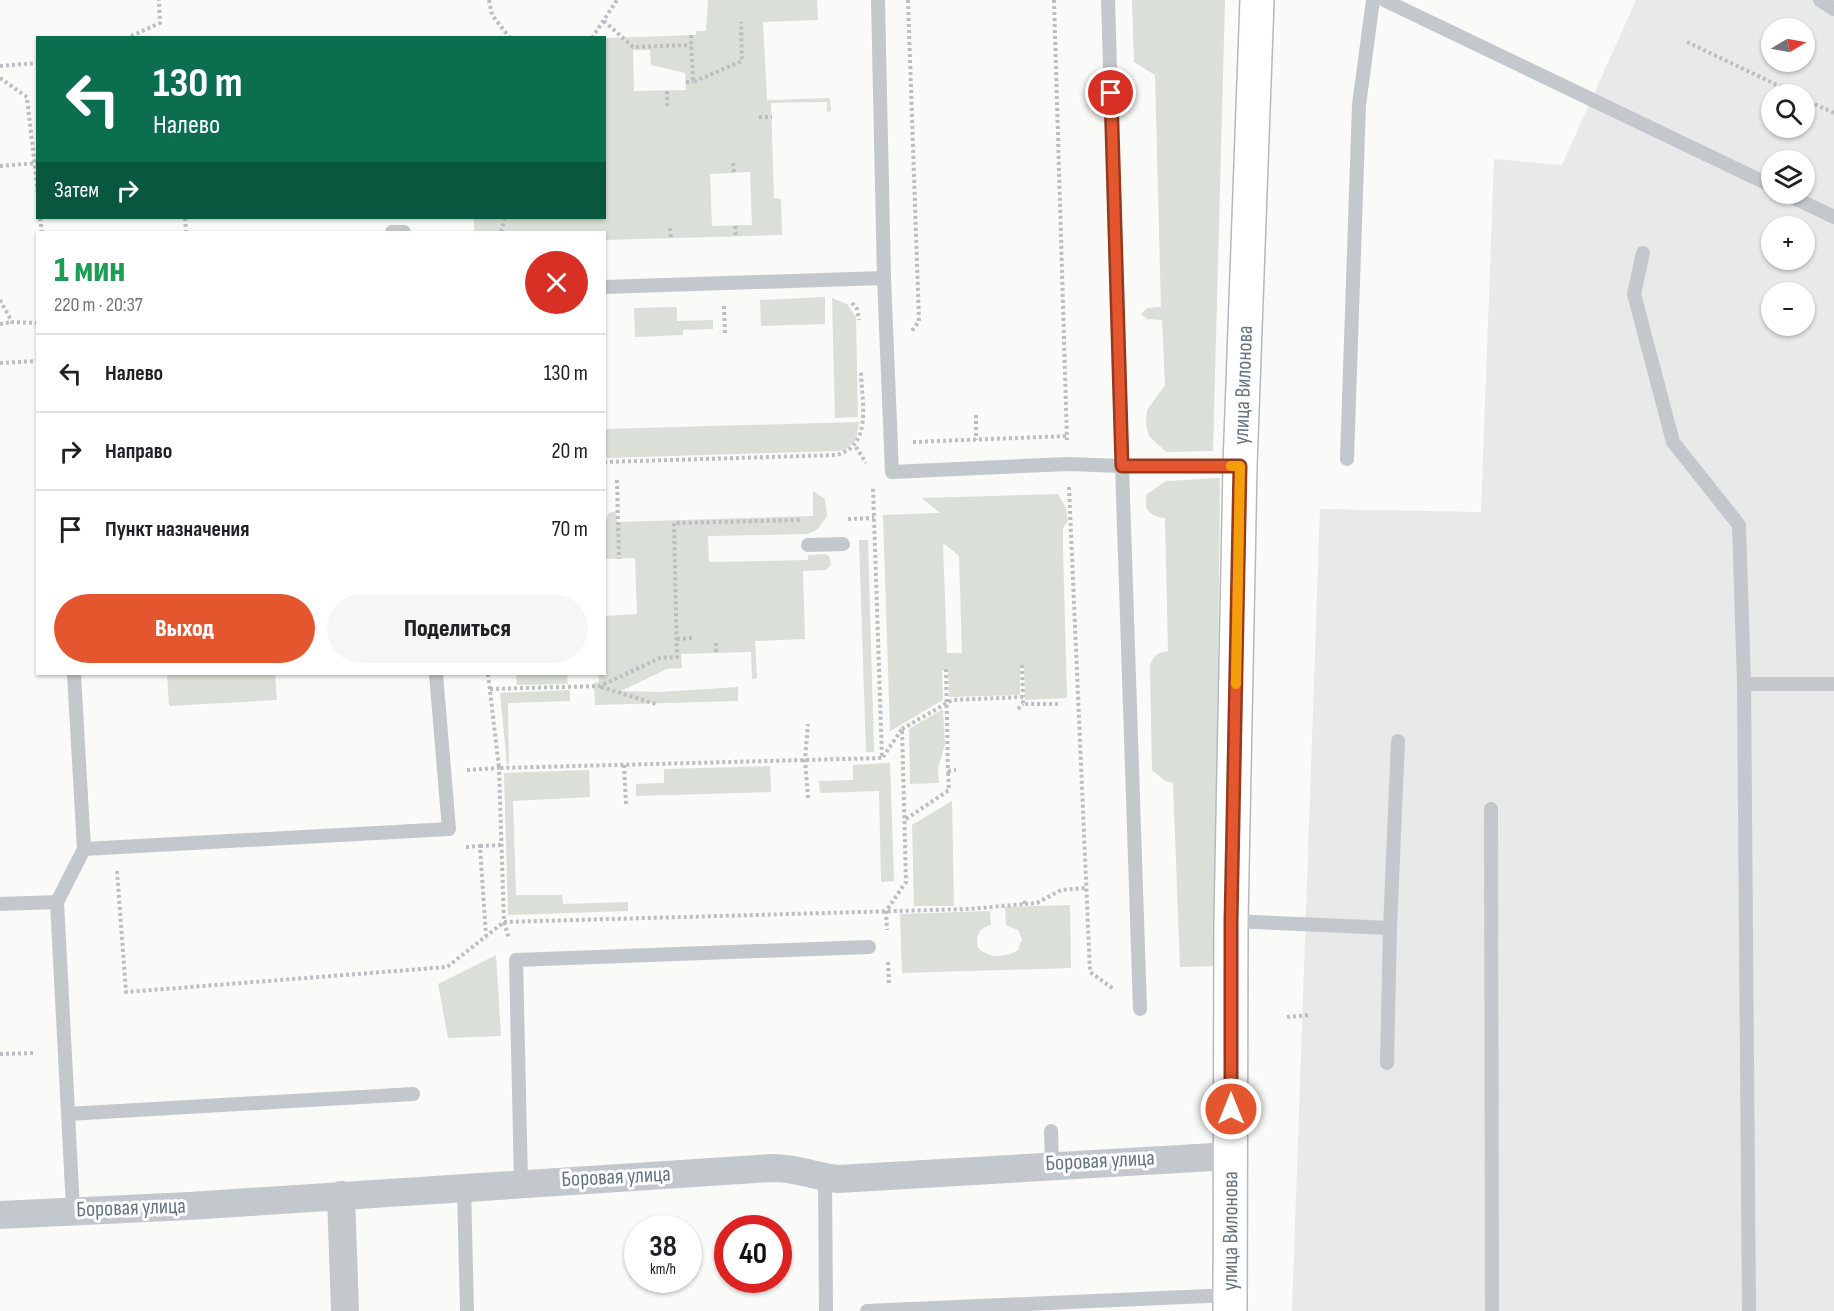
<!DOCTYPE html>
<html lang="ru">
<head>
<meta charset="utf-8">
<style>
  :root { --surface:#fff; --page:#f6f6f6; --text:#202124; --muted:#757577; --line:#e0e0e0; --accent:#e4572e }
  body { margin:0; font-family:"Sofia Sans Condensed",sans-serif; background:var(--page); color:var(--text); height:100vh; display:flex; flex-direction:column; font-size:22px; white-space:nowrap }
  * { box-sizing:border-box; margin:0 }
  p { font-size:20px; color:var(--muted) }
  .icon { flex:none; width:33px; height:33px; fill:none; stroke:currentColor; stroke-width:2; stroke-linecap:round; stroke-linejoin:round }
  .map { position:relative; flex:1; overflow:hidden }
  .side { position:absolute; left:36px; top:231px; width:570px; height:444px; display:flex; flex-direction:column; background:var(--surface); border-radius:0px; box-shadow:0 2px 4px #0004 }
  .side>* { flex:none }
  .banner { position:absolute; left:36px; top:36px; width:570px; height:183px; border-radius:0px; box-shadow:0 2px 4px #0004; background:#0b6e4f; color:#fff; overflow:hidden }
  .needle { width:39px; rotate:80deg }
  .buttons { position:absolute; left:1761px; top:18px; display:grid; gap:12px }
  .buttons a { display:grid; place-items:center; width:54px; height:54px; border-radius:50%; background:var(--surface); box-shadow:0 2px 4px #0004; font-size:30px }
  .speed { position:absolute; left:624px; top:1215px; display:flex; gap:12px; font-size:30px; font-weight:700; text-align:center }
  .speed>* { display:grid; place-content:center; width:78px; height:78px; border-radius:50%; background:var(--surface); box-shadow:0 2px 4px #0004; line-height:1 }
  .speed small { font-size:15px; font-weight:400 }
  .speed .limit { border:9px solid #d22; background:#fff; color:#111 }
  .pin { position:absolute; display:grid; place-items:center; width:51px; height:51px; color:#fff; margin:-26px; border:3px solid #fff; border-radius:50%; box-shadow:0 2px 6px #0007 }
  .me { position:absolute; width:66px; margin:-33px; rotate:0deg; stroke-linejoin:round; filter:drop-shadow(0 0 4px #0008) }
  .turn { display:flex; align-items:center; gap:21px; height:126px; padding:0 18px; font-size:27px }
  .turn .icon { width:78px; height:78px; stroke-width:2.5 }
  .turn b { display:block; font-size:42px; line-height:51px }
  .then { display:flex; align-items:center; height:57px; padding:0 18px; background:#0003; gap:12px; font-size:22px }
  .round { display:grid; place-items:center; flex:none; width:63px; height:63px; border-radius:32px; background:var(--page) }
  .summary { display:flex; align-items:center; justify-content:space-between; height:102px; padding:0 18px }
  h1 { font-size:36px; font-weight:800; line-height:45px; color:#1e9e55 }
  .button { display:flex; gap:12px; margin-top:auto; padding:12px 18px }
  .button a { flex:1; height:69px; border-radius:36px; background:var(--accent); color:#fff; font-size:24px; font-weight:800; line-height:69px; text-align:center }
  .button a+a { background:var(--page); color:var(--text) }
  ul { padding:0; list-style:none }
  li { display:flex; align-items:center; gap:18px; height:78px; padding:0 18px; border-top:2px solid var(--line) }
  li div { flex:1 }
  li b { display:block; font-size:22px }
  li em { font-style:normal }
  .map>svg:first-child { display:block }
</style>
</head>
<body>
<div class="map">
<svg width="1834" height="1311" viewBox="0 0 1834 1311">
  <rect width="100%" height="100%" fill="#fafaf8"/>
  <path fill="#e8e9e9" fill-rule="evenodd" d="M 1636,0 L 1834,0 L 1834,1311 L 1292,1311 L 1320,509 L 1481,512 L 1494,159 L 1562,165 ZM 1772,28 L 1804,28 L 1804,62 L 1772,62 ZM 1772,94 L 1804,94 L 1804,128 L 1772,128 ZM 1772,160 L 1804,160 L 1804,194 L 1772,194 ZM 1772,226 L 1804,226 L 1804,260 L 1772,260 ZM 1772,292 L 1804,292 L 1804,326 L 1772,326 Z"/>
  <path fill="#dadfd7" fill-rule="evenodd" d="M 708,0 L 817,0 L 818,20 L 763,22 L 767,100 L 830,98 L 831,111 L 827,112 L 827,102 L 771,103 L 774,198 L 781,199 L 782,235 L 605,240 L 604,232 L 474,232 L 474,218 L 604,218 L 605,38 L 696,35 L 696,31 L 706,31 ZM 633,50 L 650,50 L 651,65 L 685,73 L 686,90 L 634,91 ZM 750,172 L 752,225 L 712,226 L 710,174 Z
    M 1132,0 L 1225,0 L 1213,451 L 1166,452 L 1149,436 L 1146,425 L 1147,410 L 1165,385 L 1162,320 L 1147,319 L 1141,314 L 1147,308 L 1161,307 L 1155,75 L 1134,62 Z
    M 825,297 L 825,324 L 761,326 L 760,300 Z
    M 832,298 L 847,304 L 856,317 L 858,417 L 835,418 Z
    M 677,307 L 677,321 L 713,320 L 713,329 L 683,330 L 683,335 L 635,337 L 634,308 Z
    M 859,422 L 856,440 L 845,450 L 839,451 L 605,458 L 605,429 Z
    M 1220,478 L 1215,966 L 1180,967 L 1173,783 L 1165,781 L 1152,770 L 1150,667 C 1153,655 1157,653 1168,651 L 1165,518 C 1149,516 1143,510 1147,494 L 1166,481 Z
    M 813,491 L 825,499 L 827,516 L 818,529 L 808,534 L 708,536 L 709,562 L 808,560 L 808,555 L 825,554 L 829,556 L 831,565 L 826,570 L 803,571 L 805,639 L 755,641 L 757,678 L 752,679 L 751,652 L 681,654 L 682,668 L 667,669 L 621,691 L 659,692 L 738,687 L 738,701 L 595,705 L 594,683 L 599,682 L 598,674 L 604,674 L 605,616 L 637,614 L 635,558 L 605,559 L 605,521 L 609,513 L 616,511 L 617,522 L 813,516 Z
    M 1058,494 L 1066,508 L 1068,521 L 1063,528 L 1063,549 L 1067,698 L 1025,700 L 1024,666 L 1020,665 L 1020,695 L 949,697 L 948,668 L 942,671 L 943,700 L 890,731 L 883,515 L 940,513 L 922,498 ZM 943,543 L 959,556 L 962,653 L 947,653 Z
    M 859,540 L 868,540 L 874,752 L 866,752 Z
    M 167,674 L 275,674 L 277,700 L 169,706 Z
    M 516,674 L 567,674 L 568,684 L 517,685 Z
    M 570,690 L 570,701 L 508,703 L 509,764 L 507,764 L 500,693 Z
    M 943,709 L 945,745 L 938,768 L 939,783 L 910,784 L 909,729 Z
    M 890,763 L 894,881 L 881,882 L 879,791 L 820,793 L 819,781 L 853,780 L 853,765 Z
    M 770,766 L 771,792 L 636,796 L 636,784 L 664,783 L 664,769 Z
    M 589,770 L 590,797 L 513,801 L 516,895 L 562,895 L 563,904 L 628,902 L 628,911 L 508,915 L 504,773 Z
    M 952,801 L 954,906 L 914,906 L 912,825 Z
    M 1070,905 L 1071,968 L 902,973 L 900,914 L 990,911 L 991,925 C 979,928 975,936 978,947 C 986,959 1007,958 1018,950 L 1022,939 L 1018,930 L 1006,925 L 1005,907 Z
    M 496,955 L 501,1036 L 448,1038 L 438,984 Z"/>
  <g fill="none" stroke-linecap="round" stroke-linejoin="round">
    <g stroke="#b3babf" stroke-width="36">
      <g id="secondary">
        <path id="s1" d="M 1230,1311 L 1231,921 L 1240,466 L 1257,0"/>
      </g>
    </g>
    <path stroke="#bbbfc2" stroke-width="4" stroke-dasharray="3 3" stroke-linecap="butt" d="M 489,0 L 492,15 L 510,38
      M 908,0 L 919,321 L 911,332
      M 1054,0 L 1067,440
      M 604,21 L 633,47 L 691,45
      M 691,35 L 693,82 L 742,61 L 741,22
      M 131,36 L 160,23 L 159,0
      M 592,38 L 617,0
      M 1687,42 L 1796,94
      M 0,66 L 38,63
      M 0,78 L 27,97 L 38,194
      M 686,82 L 693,82
      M 667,91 L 667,106
      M 1804,99 L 1834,113
      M 759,117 L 772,117
      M 733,163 L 734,173
      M 0,166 L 38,163
      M 40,218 L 42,232
      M 185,218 L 186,232
      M 735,226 L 736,236
      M 670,228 L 671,238
      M 501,232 L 505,218
      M 0,300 L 12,322 L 38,323
      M 852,303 L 857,309 L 859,320
      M 724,306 L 725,335
      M 0,324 L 12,322
      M 0,363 L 38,361
      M 976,415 L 976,440
      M 913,442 L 1067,436
      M 856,447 L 866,463
      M 604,462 L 836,455 C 874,446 861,399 861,370
      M 617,480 L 619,559
      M 1069,487 L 1090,972 L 1115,990
      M 848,519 L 874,518
      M 677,639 L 693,638
      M 716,643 L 716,653
      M 1022,665 L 1023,697
      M 946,669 L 948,771 L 956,770
      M 488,674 L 499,768 L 882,758 L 873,487
      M 601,687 L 656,704
      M 490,689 L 600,686 L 660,658 L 677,657 L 674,523 L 801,520
      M 1018,709 L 1023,704
      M 902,729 L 952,700 L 1023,697 L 1023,704 L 1058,704
      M 883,757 L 902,729 L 906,882 L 886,911 L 887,930
      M 624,765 L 626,804
      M 467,770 L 499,768 L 504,922 L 969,909 L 1025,904 L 1024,901
      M 808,798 L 805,760 L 808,724
      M 906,819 L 949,790 L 948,771
      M 480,846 L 501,845
      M 466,847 L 480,846 L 486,936
      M 117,871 L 126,992 L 447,967 L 504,922 L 509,939
      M 1025,904 L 1037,903 L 1061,890 L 1086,888
      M 888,962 L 889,983
      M 1287,1017 L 1309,1015
      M 0,1054 L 34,1053"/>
    <path stroke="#c3c8cc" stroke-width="14" d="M 878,0 L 884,278 L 892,472 L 1068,464 L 1122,466 L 1140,1009
      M 1108,0 L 1122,466 L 1240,466
      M 1384,0 L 1772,186
      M 1820,0 L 1834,9
      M 1786,194 L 1834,217
      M 392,232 L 404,232
      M 1643,253 L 1634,294 L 1673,442 L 1739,525 L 1744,684
      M 604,287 L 884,278
      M 1347,459 L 1359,105 L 1373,0
      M 808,545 L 843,544
      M 74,674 L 84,849
      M 1491,809 L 1492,1311
      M 57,902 L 73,1209
      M 0,904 L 57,902 L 84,849 L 449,829 L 436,674
      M 1231,921 L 1390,928 L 1398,741
      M 1387,1063 L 1390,928
      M 68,1114 L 413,1094
      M 1051,1131 L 1052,1164
      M 825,1177 L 826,1311
      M 521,1182 L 516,960 L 869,947
      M 464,1188 L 467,1311
      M 867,1311 L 1230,1295
      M 1749,1311 L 1744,684 L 1834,684"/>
    <path stroke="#c3c8cc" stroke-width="28" d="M 341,1195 L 345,1311
      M 0,1215 L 189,1206 L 773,1168 C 799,1168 815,1177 838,1179 L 1231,1156"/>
    <use href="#secondary" stroke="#fff" stroke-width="33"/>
  </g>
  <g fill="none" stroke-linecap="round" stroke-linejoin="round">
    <g stroke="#94391e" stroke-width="15">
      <path id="route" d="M 1111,93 L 1122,466 L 1240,466 L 1231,921 L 1231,1109"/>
    </g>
    <use href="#route" stroke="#e4572e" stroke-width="10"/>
    <path stroke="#f59e0b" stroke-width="10" d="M 1231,466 L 1240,466 L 1236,684"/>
  </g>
  <g text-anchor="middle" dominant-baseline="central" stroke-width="6" stroke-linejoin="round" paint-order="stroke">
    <g font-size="22" fill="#657683" stroke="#fff">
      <text stroke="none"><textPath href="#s1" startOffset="926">улица Вилонова</textPath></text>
      <text transform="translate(1100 1161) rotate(-3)">Боровая улица</text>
      <text transform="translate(616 1177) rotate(-3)">Боровая улица</text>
      <text transform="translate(131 1208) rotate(-2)">Боровая улица</text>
      <text stroke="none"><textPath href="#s1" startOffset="80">улица Вилонова</textPath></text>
    </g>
  </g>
</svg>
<div class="buttons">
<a><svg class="needle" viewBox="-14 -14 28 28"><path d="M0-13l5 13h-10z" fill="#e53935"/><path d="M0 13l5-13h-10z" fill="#757577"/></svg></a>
<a><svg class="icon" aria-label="search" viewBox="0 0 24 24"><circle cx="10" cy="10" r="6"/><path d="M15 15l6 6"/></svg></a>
<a><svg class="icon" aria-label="layers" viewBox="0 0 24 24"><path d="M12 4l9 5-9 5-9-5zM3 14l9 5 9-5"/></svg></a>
<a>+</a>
<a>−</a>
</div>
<div class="speed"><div>38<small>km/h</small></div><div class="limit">40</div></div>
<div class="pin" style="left:1111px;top:93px;background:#d93025"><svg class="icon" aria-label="arrive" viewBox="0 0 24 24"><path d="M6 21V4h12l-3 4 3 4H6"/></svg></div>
<svg class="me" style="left:1231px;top:1109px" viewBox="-20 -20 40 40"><circle r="17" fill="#e4572e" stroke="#fff" stroke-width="3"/><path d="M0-11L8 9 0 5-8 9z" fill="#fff"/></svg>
<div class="banner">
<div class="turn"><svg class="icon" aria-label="left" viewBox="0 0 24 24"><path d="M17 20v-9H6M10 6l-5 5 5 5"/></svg><div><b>130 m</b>Налево</div></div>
<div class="then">Затем<svg class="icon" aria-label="right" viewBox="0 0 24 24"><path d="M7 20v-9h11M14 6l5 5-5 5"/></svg></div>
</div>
<section class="side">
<div class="summary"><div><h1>1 мин</h1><p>220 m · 20:37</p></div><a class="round" style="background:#d93025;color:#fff"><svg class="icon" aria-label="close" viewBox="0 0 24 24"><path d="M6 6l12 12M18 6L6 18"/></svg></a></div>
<ul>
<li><svg class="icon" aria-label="left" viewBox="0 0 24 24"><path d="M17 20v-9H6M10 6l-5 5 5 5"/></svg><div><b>Налево</b></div><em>130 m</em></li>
<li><svg class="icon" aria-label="right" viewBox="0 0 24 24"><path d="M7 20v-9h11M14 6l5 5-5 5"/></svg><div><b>Направо</b></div><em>20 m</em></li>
<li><svg class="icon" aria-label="arrive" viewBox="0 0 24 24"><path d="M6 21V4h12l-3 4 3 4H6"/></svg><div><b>Пункт назначения</b></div><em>70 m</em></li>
</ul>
<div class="button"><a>Выход</a><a>Поделиться</a></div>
</section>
</div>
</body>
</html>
